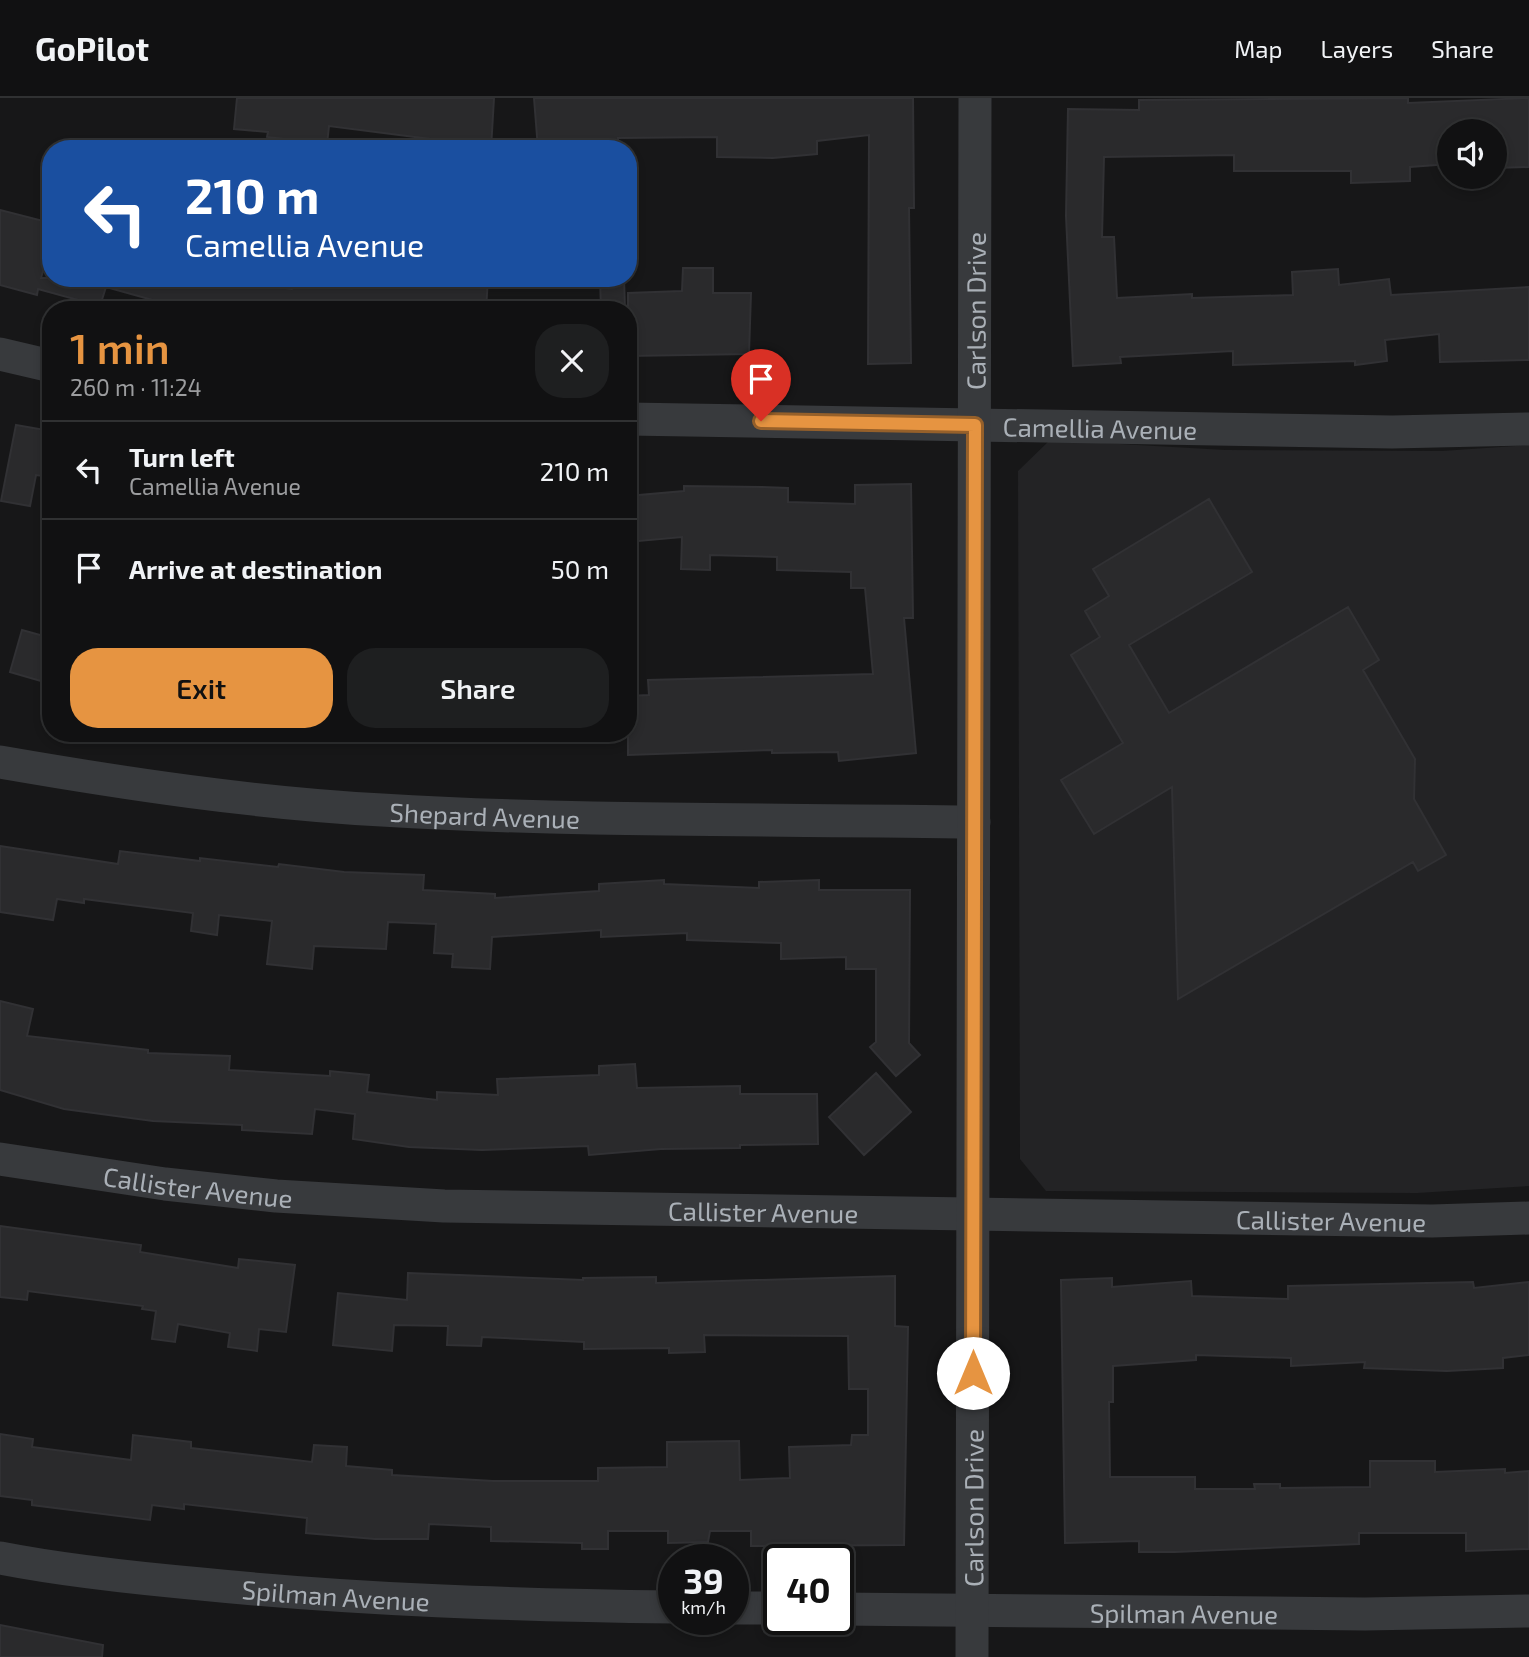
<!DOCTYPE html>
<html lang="en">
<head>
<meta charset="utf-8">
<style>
  :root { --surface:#111112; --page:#1e1f20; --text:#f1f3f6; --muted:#9c9d9f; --line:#303132; --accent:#e69441 }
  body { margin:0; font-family:"Exo 2",sans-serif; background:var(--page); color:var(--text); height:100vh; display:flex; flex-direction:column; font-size:26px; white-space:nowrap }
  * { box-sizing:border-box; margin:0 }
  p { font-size:23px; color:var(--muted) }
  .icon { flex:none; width:38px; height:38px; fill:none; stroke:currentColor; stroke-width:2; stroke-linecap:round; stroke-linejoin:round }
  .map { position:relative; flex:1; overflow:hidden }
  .sheet { position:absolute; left:42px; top:203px; width:595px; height:441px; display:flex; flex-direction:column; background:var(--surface); border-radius:28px; box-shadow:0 4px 10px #0003,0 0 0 2px var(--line) }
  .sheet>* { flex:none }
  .hud { position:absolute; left:42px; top:42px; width:595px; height:147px; border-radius:28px; box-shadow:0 4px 10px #0003,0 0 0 2px var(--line); background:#1a4fa0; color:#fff; overflow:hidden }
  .controls { position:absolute; left:1437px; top:21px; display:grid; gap:14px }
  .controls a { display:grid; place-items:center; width:70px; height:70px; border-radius:50%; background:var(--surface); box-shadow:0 4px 10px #0003,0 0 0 2px var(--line); font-size:35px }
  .speed { position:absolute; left:658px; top:1446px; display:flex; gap:14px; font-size:35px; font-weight:700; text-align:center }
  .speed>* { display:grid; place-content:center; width:91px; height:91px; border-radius:50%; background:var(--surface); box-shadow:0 4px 10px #0003,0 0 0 2px var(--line); line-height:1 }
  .speed small { font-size:18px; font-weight:400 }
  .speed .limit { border:4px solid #111; border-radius:10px; background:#fff; color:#111 }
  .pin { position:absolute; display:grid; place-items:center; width:60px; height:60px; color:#fff; margin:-72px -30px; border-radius:50% 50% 50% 0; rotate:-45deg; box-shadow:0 0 7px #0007 }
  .pin .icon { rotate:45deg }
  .me { position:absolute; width:77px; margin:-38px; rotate:0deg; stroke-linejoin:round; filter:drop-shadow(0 0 5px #0008) }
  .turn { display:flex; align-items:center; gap:24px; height:147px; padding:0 28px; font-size:32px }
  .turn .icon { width:91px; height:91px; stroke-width:2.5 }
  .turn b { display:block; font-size:49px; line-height:60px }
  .round { display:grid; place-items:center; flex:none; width:74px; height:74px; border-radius:28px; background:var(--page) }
  .head { display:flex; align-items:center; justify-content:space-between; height:119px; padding:0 28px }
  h1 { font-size:42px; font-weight:600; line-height:52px; color:var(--accent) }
  .action { display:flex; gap:14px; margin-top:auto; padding:14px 28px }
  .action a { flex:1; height:80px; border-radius:28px; background:var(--accent); color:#111; font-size:28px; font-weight:600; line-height:80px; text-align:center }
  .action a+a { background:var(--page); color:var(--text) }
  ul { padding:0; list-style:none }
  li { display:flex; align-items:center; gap:21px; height:98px; padding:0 28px; border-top:2px solid var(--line) }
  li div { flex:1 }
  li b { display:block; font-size:26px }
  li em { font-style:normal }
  header { display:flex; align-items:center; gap:42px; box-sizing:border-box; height:98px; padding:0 35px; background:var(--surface); border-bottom:2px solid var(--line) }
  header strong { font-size:33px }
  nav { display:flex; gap:38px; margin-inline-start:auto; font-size:24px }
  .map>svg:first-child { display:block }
</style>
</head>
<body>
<header>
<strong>GoPilot</strong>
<nav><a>Map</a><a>Layers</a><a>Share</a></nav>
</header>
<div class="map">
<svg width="1529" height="1559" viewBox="0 0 1529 1559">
  <rect width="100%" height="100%" fill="#171718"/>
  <path fill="#232325" d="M 1050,342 L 1225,352 L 1442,353 L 1529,347 L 1529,1088 L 1417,1095 L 1046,1093 L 1020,1061 L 1018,373 Z"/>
  <path fill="#2a2a2c" stroke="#313134" stroke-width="2" d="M 237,0 L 494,0 L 491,51 L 438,51 L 438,42 L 329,28 L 327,46 L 267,39 L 268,34 L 234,31 Z
    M 534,0 L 913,0 L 914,110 L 909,110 L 911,265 L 868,266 L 869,37 L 817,43 L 817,56 L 773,60 L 717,59 L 717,39 L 618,40 L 618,49 L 538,51 Z
    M 1408,0 L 1408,5 L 1529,0 L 1529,69 L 1494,70 L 1494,33 L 1449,33 L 1449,66 L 1410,69 L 1410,83 L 1351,85 L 1351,73 L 1234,73 L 1234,57 L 1104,59 L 1102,139 L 1114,139 L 1117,200 L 1192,196 L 1192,200 L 1293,197 L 1292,174 L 1338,171 L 1339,187 L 1389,181 L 1391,197 L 1529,189 L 1529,262 L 1440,264 L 1439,236 L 1385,242 L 1387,263 L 1355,267 L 1355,263 L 1233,267 L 1233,253 L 1120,259 L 1121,265 L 1073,268 L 1066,118 L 1068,11 L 1139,12 L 1139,2 Z
    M 0,112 L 51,125 L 51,145 L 41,180 L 223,180 L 292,191 L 295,180 L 488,180 L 486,212 L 173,212 L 174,208 L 106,189 L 100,208 L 38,191 L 37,197 L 0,187 Z
    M 683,170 L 713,170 L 713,195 L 751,195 L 749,256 L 628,258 L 628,195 L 682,193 Z
    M 600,180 L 624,180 L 625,212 L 601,212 Z
    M 16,327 L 51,333 L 51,379 L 36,377 L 30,408 L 1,403 Z
    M 911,386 L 913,520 L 904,520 L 916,655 L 839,663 L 838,654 L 772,655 L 772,652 L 628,657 L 628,598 L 649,597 L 648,582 L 873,576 L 865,490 L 851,490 L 851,474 L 777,472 L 777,459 L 710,457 L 710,472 L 681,471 L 682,439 L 628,444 L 628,398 L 684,393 L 684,388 L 762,389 L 788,390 L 788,404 L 855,406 L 855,387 Z
    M 1209,401 L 1252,474 L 1129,547 L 1169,615 L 1348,509 L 1379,562 L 1363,572 L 1415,661 L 1414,701 L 1446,757 L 1418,773 L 1413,764 L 1178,901 L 1172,689 L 1094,736 L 1061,682 L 1123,645 L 1071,557 L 1100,539 L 1085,513 L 1109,498 L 1093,471 Z
    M 22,532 L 51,540 L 51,586 L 10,574 Z
    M 0,748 L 118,766 L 120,753 L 200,763 L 200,760 L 278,769 L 279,766 L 344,774 L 424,777 L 423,792 L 495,796 L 495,800 L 599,793 L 599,786 L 664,782 L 664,786 L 759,790 L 759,784 L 819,782 L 819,792 L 910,792 L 909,945 L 920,957 L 896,978 L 870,949 L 876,944 L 876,871 L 846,871 L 846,859 L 781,861 L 781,845 L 687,842 L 687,835 L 601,839 L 601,832 L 492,839 L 490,871 L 452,869 L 453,856 L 434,855 L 436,826 L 388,824 L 386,851 L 314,848 L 312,871 L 267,866 L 272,823 L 219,817 L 217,837 L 191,833 L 193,815 L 84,801 L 84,805 L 57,801 L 53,822 L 0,814 Z
    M 0,903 L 33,911 L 27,938 L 148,952 L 148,955 L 230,958 L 229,972 L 330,978 L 330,973 L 369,977 L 367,994 L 437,1002 L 437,994 L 498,997 L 497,981 L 599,977 L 599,968 L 635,966 L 637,990 L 740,988 L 740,996 L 817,996 L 818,1046 L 740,1047 L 740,1050 L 661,1051 L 589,1057 L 588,1048 L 482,1052 L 409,1049 L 353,1041 L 355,1016 L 315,1011 L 312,1036 L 242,1032 L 242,1027 L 153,1023 L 64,1011 L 0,992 Z
    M 876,975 L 911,1014 L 864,1057 L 829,1019 Z
    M 0,1128 L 141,1147 L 140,1154 L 238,1170 L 239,1161 L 295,1167 L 286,1234 L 259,1231 L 257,1253 L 228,1249 L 230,1235 L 178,1226 L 175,1244 L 152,1241 L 156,1213 L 142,1211 L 143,1208 L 28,1193 L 27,1202 L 0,1199 Z
    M 408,1175 L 583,1182 L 583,1180 L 656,1179 L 656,1185 L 895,1178 L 895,1228 L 908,1229 L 904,1447 L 751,1448 L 751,1433 L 710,1433 L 708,1444 L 668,1445 L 668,1433 L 608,1433 L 608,1451 L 582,1451 L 582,1445 L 491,1443 L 491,1429 L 429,1426 L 428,1441 L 375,1441 L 306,1435 L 307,1420 L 184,1406 L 184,1411 L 152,1407 L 150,1422 L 32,1407 L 32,1402 L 0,1398 L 0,1336 L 33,1341 L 32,1349 L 131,1362 L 133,1337 L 191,1344 L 191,1350 L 312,1364 L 314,1347 L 347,1349 L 346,1368 L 392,1372 L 392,1377 L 493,1383 L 598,1383 L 598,1370 L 667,1369 L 667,1344 L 739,1343 L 740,1382 L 790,1380 L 789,1349 L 851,1347 L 852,1337 L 868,1337 L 868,1291 L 849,1291 L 848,1238 L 704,1237 L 705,1254 L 669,1255 L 669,1250 L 584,1251 L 584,1244 L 482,1239 L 481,1248 L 447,1247 L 448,1228 L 394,1227 L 392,1253 L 333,1247 L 338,1195 L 407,1202 Z
    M 1112,1180 L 1112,1189 L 1191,1183 L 1192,1198 L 1288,1201 L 1288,1188 L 1473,1184 L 1474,1190 L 1529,1184 L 1529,1257 L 1503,1260 L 1503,1270 L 1447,1273 L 1364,1270 L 1365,1264 L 1291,1268 L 1291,1260 L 1196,1257 L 1196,1262 L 1113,1268 L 1113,1304 L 1109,1304 L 1110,1379 L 1195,1379 L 1195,1391 L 1255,1391 L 1254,1386 L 1280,1386 L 1280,1390 L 1370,1389 L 1370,1363 L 1435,1363 L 1435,1374 L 1505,1371 L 1505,1375 L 1529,1373 L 1529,1451 L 1466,1453 L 1466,1435 L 1359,1435 L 1359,1446 L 1175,1454 L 1139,1454 L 1139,1443 L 1065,1445 L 1061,1182 Z
    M 0,1527 L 103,1547 L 102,1559 L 0,1559 Z"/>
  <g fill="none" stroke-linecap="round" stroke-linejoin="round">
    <g stroke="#383a3d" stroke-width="33">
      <path d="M 0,256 L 51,268"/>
      <path id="s1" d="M 628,321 L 1392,334 L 1529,331"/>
      <path id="s2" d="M 0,664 C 127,686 254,705 382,712 C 579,724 777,721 974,724"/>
      <path id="s3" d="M 0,1061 L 165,1086 L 276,1098 L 444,1108 L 1432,1123 L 1529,1120"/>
      <path id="s4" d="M 0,1460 C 66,1473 134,1480 201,1486 C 359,1502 515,1507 674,1509"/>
      <path d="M 733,1510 L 779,1510"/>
      <path id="s5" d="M 838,1511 L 1365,1516 L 1529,1513"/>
      <path id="s6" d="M 972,1559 L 975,0"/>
    </g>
  </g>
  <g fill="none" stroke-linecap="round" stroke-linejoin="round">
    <g stroke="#96602a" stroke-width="18">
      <path id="route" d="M 761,323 L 975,327 L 973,1275"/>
    </g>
    <use href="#route" stroke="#e69441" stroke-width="12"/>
  </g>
  <g text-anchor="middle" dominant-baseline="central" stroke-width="7" stroke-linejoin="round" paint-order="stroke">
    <g font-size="26" fill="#aab0b7" stroke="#121213">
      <text stroke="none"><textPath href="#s6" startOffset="1346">Carlson Drive</textPath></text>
      <text stroke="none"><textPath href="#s1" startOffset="472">Camellia Avenue</textPath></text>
      <text stroke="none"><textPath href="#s2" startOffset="488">Shepard Avenue</textPath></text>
      <text stroke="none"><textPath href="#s3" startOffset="200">Callister Avenue</textPath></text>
      <text stroke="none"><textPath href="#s3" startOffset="766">Callister Avenue</textPath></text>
      <text stroke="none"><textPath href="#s3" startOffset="1334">Callister Avenue</textPath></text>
      <text stroke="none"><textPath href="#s6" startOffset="149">Carlson Drive</textPath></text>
      <text stroke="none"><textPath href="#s4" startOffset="338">Spilman Avenue</textPath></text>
      <text stroke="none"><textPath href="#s5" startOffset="346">Spilman Avenue</textPath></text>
    </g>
  </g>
</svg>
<div class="controls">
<a><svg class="icon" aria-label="sound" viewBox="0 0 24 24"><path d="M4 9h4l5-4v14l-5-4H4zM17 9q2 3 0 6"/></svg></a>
</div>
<div class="speed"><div>39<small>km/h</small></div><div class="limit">40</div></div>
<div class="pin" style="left:761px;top:323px;background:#d93025"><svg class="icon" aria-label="arrive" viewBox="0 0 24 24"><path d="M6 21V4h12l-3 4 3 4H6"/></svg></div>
<svg class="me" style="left:973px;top:1275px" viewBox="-20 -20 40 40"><circle r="19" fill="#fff"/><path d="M0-13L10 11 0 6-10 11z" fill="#e69441"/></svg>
<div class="hud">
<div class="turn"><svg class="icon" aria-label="left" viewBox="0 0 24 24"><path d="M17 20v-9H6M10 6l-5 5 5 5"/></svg><div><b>210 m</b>Camellia Avenue</div></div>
</div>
<section class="sheet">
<div class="head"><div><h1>1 min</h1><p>260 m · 11:24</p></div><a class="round"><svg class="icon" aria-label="close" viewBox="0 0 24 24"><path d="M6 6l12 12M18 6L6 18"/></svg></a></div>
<ul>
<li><svg class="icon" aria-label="left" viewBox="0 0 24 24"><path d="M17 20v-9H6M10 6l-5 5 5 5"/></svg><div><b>Turn left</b><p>Camellia Avenue</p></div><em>210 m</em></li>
<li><svg class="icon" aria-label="arrive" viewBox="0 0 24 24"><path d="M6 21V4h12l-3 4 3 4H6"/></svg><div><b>Arrive at destination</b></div><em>50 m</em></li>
</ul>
<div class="action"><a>Exit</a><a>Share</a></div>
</section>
</div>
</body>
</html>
